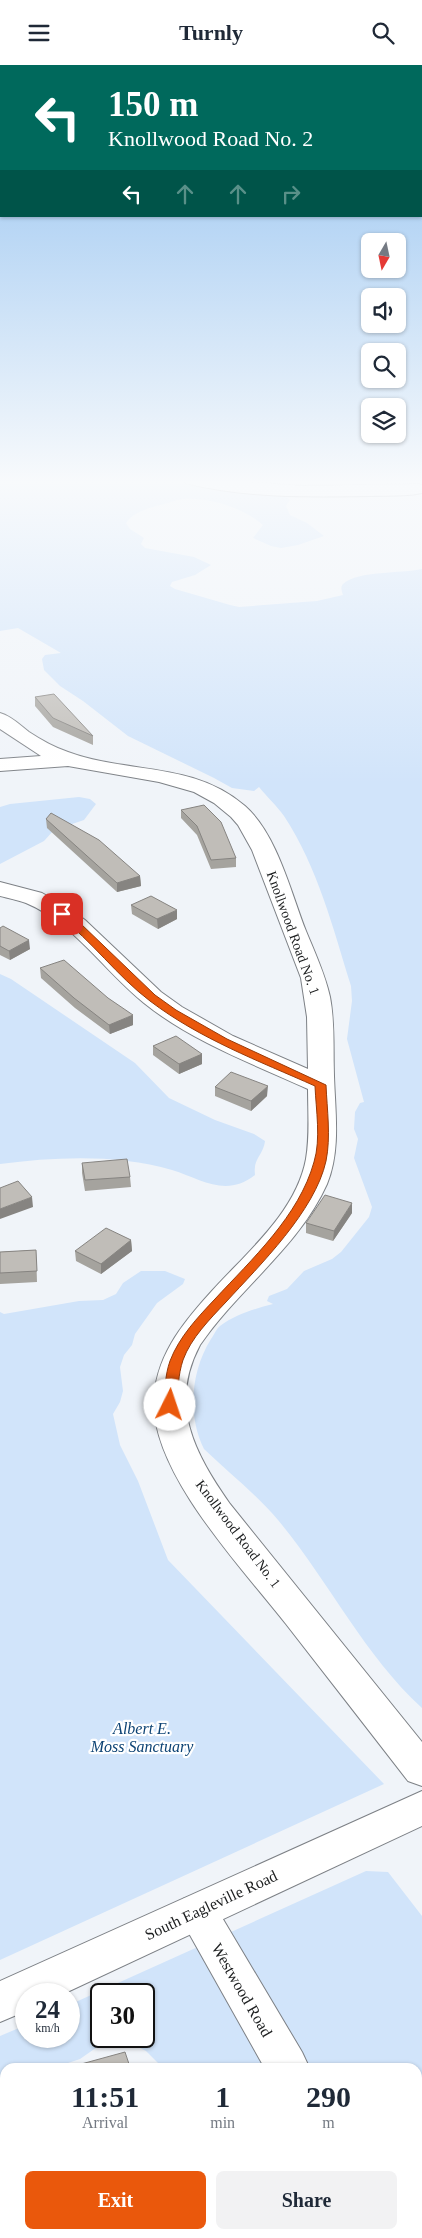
<!DOCTYPE html>
<html lang="en">
<head>
<meta charset="utf-8">
<style>
  :root { --surface:#fff; --page:#f2f2f3; --text:#1f2937; --muted:#747a83; --accent:#ea580c }
  body { margin:0; font-family:Georgia,serif; background:var(--page); color:var(--text); height:100vh; display:flex; flex-direction:column; font-size:19px; white-space:nowrap }
  * { box-sizing:border-box; margin:0 }
  p { font-size:16px; color:var(--muted) }
  .icon { flex:none; width:28px; height:28px; fill:none; stroke:currentColor; stroke-width:2; stroke-linecap:round; stroke-linejoin:round }
  .map { position:relative; flex:1; overflow:hidden }
  .sheet { position:absolute; left:0px; top:1998px; width:422px; height:176px; display:flex; flex-direction:column; background:var(--surface); border-radius:15px 15px 0 0; box-shadow:0 1px 4px #0004 }
  .sheet>* { flex:none }
  .banner { position:absolute; left:0px; top:0px; width:422px; height:152px; box-shadow:0 1px 4px #0004; background:#00695c; color:#fff; overflow:hidden }
  .needle { width:32px; rotate:189deg }
  .controls { position:absolute; left:361px; top:168px; display:grid; gap:10px }
  .controls a { display:grid; place-items:center; width:45px; height:45px; border-radius:8px; background:var(--surface); box-shadow:0 1px 4px #0004; font-size:25px }
  .speed { position:absolute; left:15px; top:1918px; display:flex; gap:10px; font-size:25px; font-weight:700; text-align:center }
  .speed>* { display:grid; place-content:center; width:65px; height:65px; border-radius:50%; background:var(--surface); box-shadow:0 1px 4px #0004; line-height:1 }
  .speed small { font-size:12px; font-weight:400 }
  .speed .limit { border:2px solid #111; border-radius:8px; background:#fff; color:#111 }
  .pin { position:absolute; display:grid; place-items:center; width:42px; height:42px; color:#fff; margin:-21px; border-radius:10px; box-shadow:0 2px 8px #0006 }
  .me { position:absolute; width:55px; margin:-28px; rotate:4deg; stroke-linejoin:round; filter:drop-shadow(0 0 4px #0008) }
  .turn { display:flex; align-items:center; gap:18px; height:105px; padding:0 25px; font-size:22px }
  .turn .icon { width:65px; height:65px; stroke-width:2.5 }
  .turn b { display:block; font-size:35px; line-height:42px }
  .lanes { display:flex; align-items:center; height:48px; padding:0 25px; background:#0003; justify-content:center; gap:25px; direction:ltr }
  .lanes .off { opacity:.35 }
  .eta { display:flex; justify-content:space-evenly; align-items:center; height:85px; text-align:center }
  .eta b { font-size:30px; font-weight:700; line-height:35px }
  .button { display:flex; gap:10px; margin-top:auto; padding:10px 25px }
  .button a { flex:1; height:58px; border-radius:8px; background:var(--accent); color:#fff; font-size:20px; font-weight:700; line-height:58px; text-align:center }
  .button a+a { background:var(--page); color:var(--text) }
  header { display:flex; justify-content:space-between; align-items:center; height:65px; padding:0 25px; background:var(--surface); font-size:22px; font-weight:700 }
  .map>svg:first-child { display:block }
</style>
</head>
<body>
<header><svg class="icon" aria-label="menu" viewBox="0 0 24 24"><path d="M4 6h16M4 12h16M4 18h16"/></svg>Turnly<svg class="icon" aria-label="search" viewBox="0 0 24 24"><circle cx="10" cy="10" r="6"/><path d="M15 15l6 6"/></svg></header>
<div class="map">
<svg width="422" height="2173" viewBox="0 0 422 2173">
  <rect width="100%" height="100%" fill="#f0f4f9"/>
  <path fill="#d1e4fa" fill-rule="evenodd" d="M 0,415 L 168,415 L 210,425 L 286,432 L 290,435 L 286,441 L 290,450 L 307,458 L 324,471 L 298,480 L 281,483 L 271,481 L 253,473 L 263,460 C 242,442 209,432 182,434 C 175,435 167,439 160,440 C 149,443 133,447 126,458 L 130,464 L 144,473 L 141,479 L 145,483 L 194,492 L 211,500 L 195,510 L 172,517 L 170,521 L 175,524 L 230,540 L 239,542 L 317,536 L 343,530 C 342,527 340,522 343,519 C 359,505 401,509 422,504 L 422,1643 C 364,1590 328,1515 278,1455 C 257,1430 228,1407 204,1384 C 187,1350 191,1306 211,1274 C 214,1270 216,1264 220,1261 C 236,1249 254,1244 273,1239 L 267,1236 L 269,1231 L 287,1224 L 304,1206 L 332,1194 L 341,1187 L 369,1152 L 372,1142 L 354,1093 L 358,1074 L 354,1064 L 355,1047 L 360,1038 L 364,1037 L 347,974 L 352,936 L 351,921 C 333,863 318,803 284,751 C 277,741 267,732 259,722 L 254,726 L 232,723 L 214,713 L 128,671 L 83,636 L 60,621 L 44,605 L 42,594 L 45,590 L 61,588 L 18,563 L 0,566 Z
    M 79,732 L 90,734 L 96,739 L 84,755 L 54,765 L 44,776 L 0,799 L 0,742 L 10,739 Z
    M 0,909 L 11,914 L 135,998 L 169,1033 L 215,1055 L 254,1069 L 265,1076 C 263,1091 253,1093 255,1110 C 226,1133 201,1114 172,1105 C 117,1089 56,1092 0,1099 Z
    M 141,1206 L 165,1206 L 185,1214 L 183,1219 L 157,1238 L 135,1269 L 132,1280 L 124,1290 L 120,1302 L 123,1326 L 120,1337 L 113,1349 L 120,1380 L 138,1416 L 168,1495 L 384,1719 L 0,1895 L 0,1247 L 4,1249 L 79,1236 L 103,1235 L 116,1229 L 123,1218 Z
    M 366,1806 L 388,1807 L 422,1851 L 422,2146 L 418,2146 L 418,2002 L 162,2002 L 146,1986 L 136,1981 L 112,1978 L 100,1980 L 80,1994 L 56,2002 L 5,2002 L 5,2169 L 85,2169 L 86,2173 L 0,2173 L 0,1971 L 26,1960 L 26,1971 L 69,1971 L 69,1940 ZM 101,1929 L 144,1929 L 144,1971 L 101,1971 Z"/>
  <g fill="none" stroke-linecap="round" stroke-linejoin="round">
    <g stroke="#7d8186" stroke-width="2">
      <path id="minor" d="M 183,415 L 219,415 L 304,421 L 418,419 L 422,420 L 422,428 C 405,432 386,430 369,431 C 308,432 244,433 185,418 Z
        M 0,648 C 11,651 20,660 29,667 C 41,675 54,682 68,687 C 127,709 193,696 245,741 C 277,769 291,828 306,866 C 315,888 325,909 330,932 C 335,958 333,984 334,1011 C 335,1046 341,1085 327,1119 C 299,1182 238,1224 200,1280 C 168,1340 195,1389 230,1439 L 422,1677 L 422,1721 L 408,1716 C 368,1664 327,1612 286,1559 C 243,1504 154,1411 154,1339 C 154,1293 182,1259 211,1227 C 245,1189 296,1148 306,1094 C 310,1071 308,1047 308,1024 C 253,999 191,976 144,938 C 104,906 74,858 26,838 C 18,835 8,833 0,831 L 0,817 L 42,828 L 70,844 L 85,855 L 161,927 L 182,942 L 233,971 L 308,1004 L 307,952 L 301,913 L 252,785 L 238,760 L 231,752 L 214,738 L 194,727 L 159,717 L 68,701 L 0,706 L 0,694 L 41,691 L 0,664 Z
        M 197,1829 L 211,1834 L 302,1987 L 309,2002 L 264,2002 L 177,1847 L 183,1834 Z
        M 360,2169 L 408,2169 L 409,2173 L 361,2173 Z"/>
    </g>
    <g stroke="#7d8186" stroke-width="2">
      <path id="major" d="M 422,1726 L 422,1761 L 63,1929 L 26,1929 L 26,1946 L 0,1957 L 0,1916 Z"/>
    </g>
    <use href="#minor" fill="#fff" fill-rule="evenodd"/>
    <use href="#major" fill="#fff" fill-rule="evenodd"/>
  </g>
  <path fill="#a5a39e" d="M 35,632 L 93,671 L 93,680 L 53,662 L 35,641 Z
    M 181,745 L 236,793 L 236,802 L 211,804 L 197,770 L 181,753 Z
    M 46,754 L 140,811 L 141,821 L 117,827 L 47,763 Z
    M 131,840 L 177,854 L 158,864 L 132,849 Z
    M 0,863 L 30,884 L 10,895 L 0,890 Z
    M 40,903 L 133,960 L 110,969 L 75,943 L 41,913 Z
    M 153,981 L 202,989 L 202,999 L 179,1009 L 153,990 Z
    M 215,1022 L 267,1031 L 251,1046 L 215,1031 Z
    M 82,1098 L 130,1112 L 131,1122 L 85,1126 L 82,1108 Z
    M 352,1148 L 333,1176 L 306,1168 L 306,1158 Z
    M 131,1175 L 132,1186 L 101,1209 L 76,1196 L 75,1186 Z
    M 36,1185 L 37,1217 L 0,1219 L 0,1187 Z
    M 128,2169 L 213,2169 L 213,2173 L 128,2173 Z"/>
  <path fill="#868481" d="M 140,811 L 141,821 L 117,827 L 117,818 Z
    M 177,845 L 177,854 L 158,864 L 157,854 Z
    M 29,875 L 30,884 L 10,895 L 9,886 Z
    M 133,950 L 133,960 L 110,969 L 109,960 Z
    M 202,989 L 202,999 L 179,1009 L 179,999 Z
    M 268,1021 L 267,1031 L 251,1046 L 251,1036 Z
    M 32,1132 L 33,1142 L 0,1154 L 0,1144 Z
    M 352,1138 L 352,1148 L 333,1176 L 334,1166 Z
    M 131,1175 L 132,1186 L 101,1209 L 101,1199 Z"/>
  <path fill="#c0bdb8" stroke="#868481" d="M 54,629 L 93,671 L 53,653 L 35,632 Z
    M 204,740 L 221,757 L 236,793 L 211,795 L 197,761 L 181,745 Z
    M 51,748 L 99,775 L 140,811 L 117,818 L 46,754 Z
    M 151,831 L 177,845 L 157,854 L 131,840 Z
    M 3,861 L 29,875 L 9,886 L 0,881 L 0,863 Z
    M 64,895 L 108,933 L 133,950 L 109,960 L 74,933 L 40,903 Z
    M 176,971 L 202,989 L 179,999 L 153,981 Z
    M 231,1007 L 268,1021 L 251,1036 L 215,1022 Z
    M 127,1094 L 130,1112 L 85,1115 L 82,1098 Z
    M 18,1116 L 32,1132 L 0,1144 L 0,1123 Z
    M 325,1130 L 352,1138 L 334,1166 L 306,1158 Z
    M 106,1163 L 131,1175 L 101,1199 L 75,1186 Z
    M 36,1185 L 37,1206 L 0,1208 L 0,1187 Z
    M 125,1987 L 130,2002 L 75,2002 L 74,2001 Z
    M 128,2169 L 166,2169 L 167,2173 L 136,2173 L 136,2172 L 128,2173 Z"/>
  <linearGradient id="sky" x2="0" y2="1"><stop stop-color="#90c0f0"/><stop offset="0.58" stop-color="#f8fafc"/><stop offset="1" stop-color="#f8fafc" stop-opacity="0"/></linearGradient>
  <rect width="422" height="719" fill="url(#sky)"/>
  <path fill="#ea580c" stroke="#983908" d="M 62,846 L 80,858 L 155,930 L 176,945 L 227,974 L 326,1020 C 327,1044 331,1072 326,1096 C 315,1146 260,1200 226,1237 C 210,1254 191,1273 183,1295 C 178,1310 178,1325 177,1340 L 175,1344 L 165,1344 L 163,1340 C 165,1325 165,1310 170,1296 C 179,1272 198,1252 215,1234 C 252,1194 299,1151 314,1097 C 321,1074 316,1045 315,1021 C 259,996 200,974 150,936 C 117,911 92,876 59,851 L 57,849 Z"/>
  <g text-anchor="middle" dominant-baseline="central" stroke-width="4.5" stroke-linejoin="round" paint-order="stroke">
    <g font-size="14" fill="#1c1e1f" stroke="#fff">
      <text transform="translate(293 868) rotate(70)">Knollwood Road No. 1</text>
      <text transform="translate(238 1469) rotate(53)">Knollwood Road No. 1</text>
    </g>
    <g font-size="16" font-style="italic" fill="#0d4374" stroke="#fff">
      <text x="142" y="1663">Albert E.<tspan x="142" dy="18">Moss Sanctuary</tspan></text>
    </g>
    <g font-size="16" fill="#1c1e1f" stroke="#fff">
      <text transform="translate(211 1840) rotate(-25)">South Eagleville Road</text>
      <text transform="translate(242 1925) rotate(60)">Westwood Road</text>
    </g>
  </g>
</svg>
<div class="controls">
<a><svg class="needle" viewBox="-14 -14 28 28"><path d="M0-13l5 13h-10z" fill="#e53935"/><path d="M0 13l5-13h-10z" fill="#747a83"/></svg></a>
<a><svg class="icon" aria-label="sound" viewBox="0 0 24 24"><path d="M4 9h4l5-4v14l-5-4H4zM17 9q2 3 0 6"/></svg></a>
<a><svg class="icon" aria-label="search" viewBox="0 0 24 24"><circle cx="10" cy="10" r="6"/><path d="M15 15l6 6"/></svg></a>
<a><svg class="icon" aria-label="layers" viewBox="0 0 24 24"><path d="M12 4l9 5-9 5-9-5zM3 14l9 5 9-5"/></svg></a>
</div>
<div class="speed"><div>24<small>km/h</small></div><div class="limit">30</div></div>
<div class="pin" style="left:62px;top:849px;background:#d93025"><svg class="icon" aria-label="arrive" viewBox="0 0 24 24"><path d="M6 21V4h12l-3 4 3 4H6"/></svg></div>
<svg class="me" style="left:170px;top:1340px" viewBox="-20 -20 40 40"><circle r="19" fill="#fff"/><path d="M0-13L10 11 0 6-10 11z" fill="#ea580c"/></svg>
<div class="banner">
<div class="turn"><svg class="icon" aria-label="left" viewBox="0 0 24 24"><path d="M17 20v-9H6M10 6l-5 5 5 5"/></svg><div><b>150 m</b>Knollwood Road No. 2</div></div>
<div class="lanes"><svg class="icon" aria-label="left" viewBox="0 0 24 24"><path d="M17 20v-9H6M10 6l-5 5 5 5"/></svg><svg class="icon off" aria-label="ahead" viewBox="0 0 24 24"><path d="M12 20V5M6 11l6-6 6 6"/></svg><svg class="icon off" aria-label="ahead" viewBox="0 0 24 24"><path d="M12 20V5M6 11l6-6 6 6"/></svg><svg class="icon off" aria-label="right" viewBox="0 0 24 24"><path d="M7 20v-9h11M14 6l5 5-5 5"/></svg></div>
</div>
<section class="sheet">
<div class="eta">
<div><b>11:51</b><p>Arrival</p></div>
<div><b>1</b><p>min</p></div>
<div><b>290</b><p>m</p></div>
</div>
<div class="button"><a>Exit</a><a>Share</a></div>
</section>
</div>
</body>
</html>
